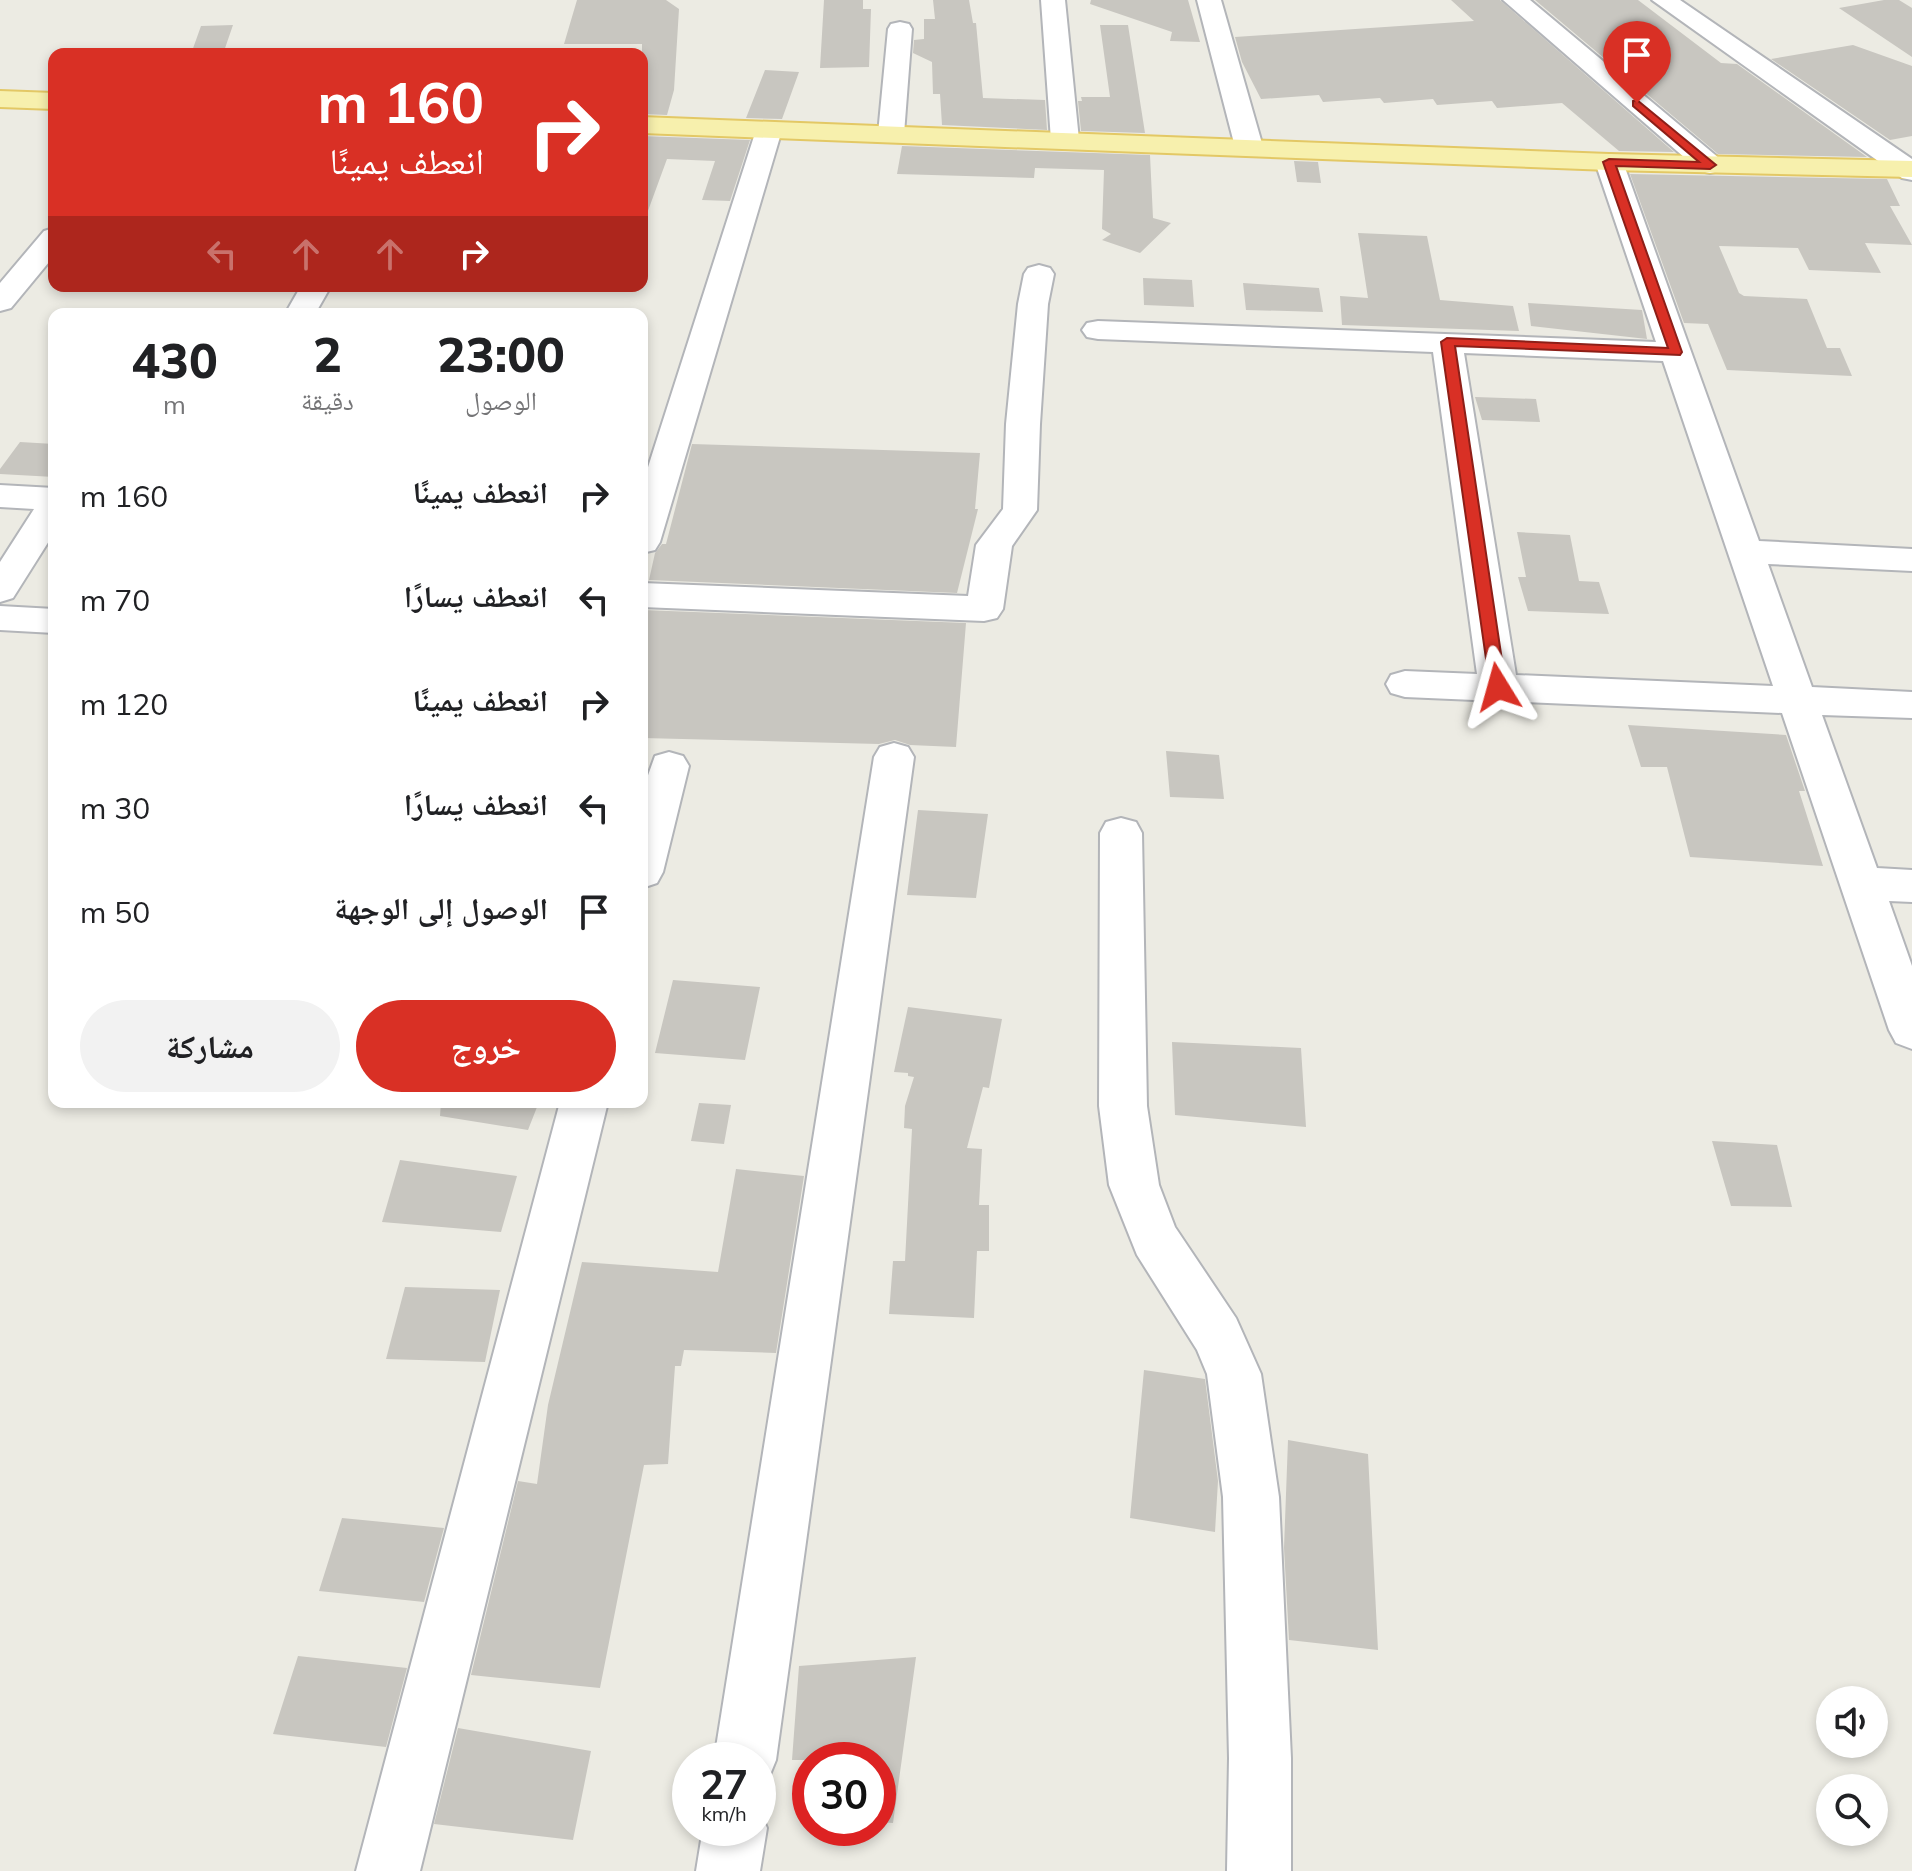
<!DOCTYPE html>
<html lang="ar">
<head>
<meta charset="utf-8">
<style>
  :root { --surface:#fff; --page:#f2f2f2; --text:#202124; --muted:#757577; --accent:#d93025 }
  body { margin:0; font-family:Mulish,"Noto Naskh Arabic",sans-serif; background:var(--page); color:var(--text); direction:rtl; height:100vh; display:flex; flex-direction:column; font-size:30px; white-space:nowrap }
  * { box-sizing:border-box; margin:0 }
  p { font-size:26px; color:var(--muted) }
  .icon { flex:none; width:44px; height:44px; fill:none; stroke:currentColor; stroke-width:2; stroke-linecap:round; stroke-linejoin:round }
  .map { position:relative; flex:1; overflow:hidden; direction:ltr }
  .panel { position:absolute; left:48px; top:308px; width:600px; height:800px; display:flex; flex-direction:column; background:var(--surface); border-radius:16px; box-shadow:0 4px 12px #0003; direction:rtl }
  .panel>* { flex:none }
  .banner { position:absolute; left:48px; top:48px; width:600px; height:244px; border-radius:16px; box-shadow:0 4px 12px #0003; direction:rtl; background:#d93025; color:#fff; overflow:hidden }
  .buttons { position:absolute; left:1816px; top:1686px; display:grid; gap:16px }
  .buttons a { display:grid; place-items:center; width:72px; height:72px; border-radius:50%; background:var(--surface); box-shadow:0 4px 12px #0003; font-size:40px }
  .speed { position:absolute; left:672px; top:1742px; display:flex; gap:16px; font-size:40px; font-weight:700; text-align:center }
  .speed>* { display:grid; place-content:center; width:104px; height:104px; border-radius:50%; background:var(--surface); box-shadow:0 4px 12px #0003; line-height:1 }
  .speed small { font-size:20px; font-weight:400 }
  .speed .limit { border:12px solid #d22; background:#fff; color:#111 }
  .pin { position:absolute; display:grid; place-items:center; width:68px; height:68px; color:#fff; margin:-82px -34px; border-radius:50% 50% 50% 0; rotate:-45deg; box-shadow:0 0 8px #0007 }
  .pin .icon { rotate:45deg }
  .me { position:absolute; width:88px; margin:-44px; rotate:352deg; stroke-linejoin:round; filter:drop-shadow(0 0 6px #0008) }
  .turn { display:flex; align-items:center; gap:28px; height:168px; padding:0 32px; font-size:36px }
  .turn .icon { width:104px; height:104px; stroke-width:2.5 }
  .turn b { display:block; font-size:56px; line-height:68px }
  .lanes { display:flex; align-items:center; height:76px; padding:0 32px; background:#0003; justify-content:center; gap:40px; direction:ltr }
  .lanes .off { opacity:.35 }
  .eta { display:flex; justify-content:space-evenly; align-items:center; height:136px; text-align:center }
  .eta b { font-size:48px; font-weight:800; line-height:56px }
  .button { display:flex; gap:16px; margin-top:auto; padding:16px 32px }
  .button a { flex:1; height:92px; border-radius:48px; background:var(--accent); color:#fff; font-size:32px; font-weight:800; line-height:92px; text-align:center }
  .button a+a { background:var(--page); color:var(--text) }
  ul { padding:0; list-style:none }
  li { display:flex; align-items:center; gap:24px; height:104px; padding:0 32px }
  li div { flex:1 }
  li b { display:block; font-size:30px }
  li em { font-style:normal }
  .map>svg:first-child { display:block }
</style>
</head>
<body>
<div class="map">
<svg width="1912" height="1871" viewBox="0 0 1912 1871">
  <rect width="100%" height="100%" fill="#ecebe3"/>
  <path fill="#c8c6c0" d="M 577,0 L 666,0 L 679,9 L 674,90 L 667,115 L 642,114 L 642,44 L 564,44 Z
    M 824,0 L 863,0 L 863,9 L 871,9 L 869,67 L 820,68 Z
    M 933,0 L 969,0 L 973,23 L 976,23 L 983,98 L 1045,100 L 1047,130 L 942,125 L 940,94 L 933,94 L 932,62 L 913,53 L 914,40 L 924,39 L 924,19 L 935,19 Z
    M 1091,0 L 1188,0 L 1200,42 L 1170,41 L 1172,32 L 1090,4 Z
    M 1451,0 L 1500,0 L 1674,152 L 1619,151 L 1562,103 L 1497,108 L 1492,101 L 1437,105 L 1433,99 L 1384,103 L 1380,98 L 1323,102 L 1319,95 L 1261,99 L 1242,62 L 1235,37 L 1474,21 Z
    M 1535,0 L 1638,0 L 1721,63 L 1737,64 L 1867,157 L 1718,154 Z
    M 1884,0 L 1899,0 L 1912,8 L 1912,57 L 1839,8 Z
    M 233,25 L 223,54 L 191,54 L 201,26 Z
    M 1100,25 L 1128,25 L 1145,133 L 1081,131 L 1078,101 L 1082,101 L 1081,97 L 1110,97 Z
    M 1853,45 L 1912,66 L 1912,136 L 1890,140 L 1771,59 Z
    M 765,70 L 799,72 L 782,119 L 746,118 Z
    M 642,136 L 750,140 L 730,201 L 702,200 L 715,161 L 667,159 L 645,219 L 642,219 Z
    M 902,146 L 1150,155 L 1153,218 L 1171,223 L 1140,253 L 1102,240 L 1111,234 L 1102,229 L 1104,170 L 1035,168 L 1034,178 L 897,174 Z
    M 1294,161 L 1318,162 L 1321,183 L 1297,182 Z
    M 1630,174 L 1887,179 L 1900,206 L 1890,206 L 1912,245 L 1865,243 L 1881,273 L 1809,270 L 1798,248 L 1719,246 L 1739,293 L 1744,296 L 1807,299 L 1827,348 L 1840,348 L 1852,376 L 1727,370 L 1708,324 L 1684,323 Z
    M 1358,233 L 1427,236 L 1440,300 L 1513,306 L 1519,331 L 1342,325 L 1340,296 L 1368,298 Z
    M 1143,278 L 1192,280 L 1194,307 L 1144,305 Z
    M 1243,283 L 1319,288 L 1323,312 L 1246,310 Z
    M 1528,303 L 1642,310 L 1647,339 L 1531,326 Z
    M 1475,397 L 1536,399 L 1540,422 L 1482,420 Z
    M 20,442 L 54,444 L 54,477 L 0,474 L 0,469 Z
    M 692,444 L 980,453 L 975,509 L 978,509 L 957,593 L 649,580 L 655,553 L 662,544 L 666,544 Z
    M 1517,532 L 1570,535 L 1579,581 L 1599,582 L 1609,614 L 1528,611 L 1518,577 L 1526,577 Z
    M 643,610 L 966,623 L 956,747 L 910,745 L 895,740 L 879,744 L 642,738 Z
    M 1628,725 L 1786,735 L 1805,791 L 1799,791 L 1823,866 L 1690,857 L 1667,767 L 1641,767 Z
    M 1166,751 L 1219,755 L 1224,799 L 1170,797 Z
    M 918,810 L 988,814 L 976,898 L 907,895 Z
    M 673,980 L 760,987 L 745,1060 L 655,1053 Z
    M 908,1007 L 1002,1019 L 989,1088 L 983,1087 L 967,1148 L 982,1149 L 979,1205 L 989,1205 L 989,1251 L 977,1251 L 974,1318 L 889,1314 L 893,1261 L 905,1261 L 912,1129 L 904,1128 L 905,1106 L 914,1077 L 908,1076 L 908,1073 L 894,1072 Z
    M 1172,1042 L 1301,1048 L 1306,1127 L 1175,1115 Z
    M 441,1102 L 539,1102 L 528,1130 L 440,1116 Z
    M 699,1103 L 731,1105 L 724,1144 L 691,1141 Z
    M 1712,1141 L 1777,1145 L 1792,1207 L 1731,1206 Z
    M 400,1160 L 517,1176 L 501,1232 L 382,1222 Z
    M 736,1169 L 804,1176 L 776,1353 L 684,1350 L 681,1366 L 675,1366 L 668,1464 L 644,1465 L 600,1688 L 471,1675 L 518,1481 L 537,1484 L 548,1405 L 582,1262 L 718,1272 Z
    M 405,1287 L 500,1290 L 485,1362 L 386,1359 Z
    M 1144,1370 L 1205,1379 L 1218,1481 L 1215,1532 L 1130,1518 Z
    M 1288,1440 L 1368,1454 L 1378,1650 L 1289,1640 L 1284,1548 Z
    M 342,1518 L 444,1528 L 424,1602 L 319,1591 Z
    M 298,1656 L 407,1668 L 386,1747 L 273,1734 Z
    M 916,1657 L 893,1823 L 878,1822 L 878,1760 L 792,1760 L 799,1666 Z
    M 458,1728 L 591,1751 L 573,1840 L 434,1824 Z"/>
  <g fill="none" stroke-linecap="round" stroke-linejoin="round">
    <g stroke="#b3b5b9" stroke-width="4">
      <path id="minor" d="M 1041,0 L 1065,0 L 1079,140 L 1075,146 L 1055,146 L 1051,140 Z
        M 1197,0 L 1221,0 L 1263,147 L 1259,153 L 1239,153 L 1235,147 Z
        M 1503,0 L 1530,0 L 1720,159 L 1724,165 L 1720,171 L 1710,173 L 1700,171 Z
        M 1652,0 L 1680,0 L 1912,159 L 1912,180 L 1902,178 Z
        M 900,22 L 909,24 L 912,29 L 904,134 L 901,140 L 881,140 L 878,134 L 888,29 L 891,24 Z
        M 769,122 L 778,124 L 782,130 L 660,542 L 655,550 L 642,553 L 642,486 L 756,130 L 760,124 Z
        M 1609,154 L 1619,156 L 1623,162 L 1759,541 L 1912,549 L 1912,571 L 1768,564 L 1812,687 L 1912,692 L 1912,718 L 1822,715 L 1877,868 L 1912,870 L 1912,902 L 1889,901 L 1912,966 L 1912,1049 L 1896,1043 L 1889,1030 L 1782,713 L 1405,697 L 1391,693 L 1386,684 L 1391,675 L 1405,671 L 1477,674 L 1433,352 L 1098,339 L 1087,337 L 1082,330 L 1087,323 L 1098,321 L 1656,342 L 1595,162 L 1599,156 ZM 1464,353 L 1663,361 L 1773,686 L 1516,675 Z
        M 54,228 L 54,256 L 11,308 L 0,311 L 0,283 L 44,231 Z
        M 1039,265 L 1050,268 L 1054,274 L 1048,304 L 1040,424 L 1037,510 L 1012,546 L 1003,609 L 997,618 L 984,621 L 642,607 L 642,583 L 968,596 L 976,545 L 1003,509 L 1006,424 L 1018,304 L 1024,274 L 1028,268 Z
        M 301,286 L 331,286 L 315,314 L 285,314 Z
        M 0,485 L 54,488 L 54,533 L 13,598 L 0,602 L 0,562 L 34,509 L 0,507 Z
        M 0,606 L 54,609 L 54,633 L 0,630 Z
        M 894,743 L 908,747 L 914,757 L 776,1760 L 767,1782 L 758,1785 L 758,1760 L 714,1760 L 874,757 L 880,747 Z
        M 669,752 L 683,756 L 689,766 L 663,872 L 657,883 L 642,888 L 642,792 L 655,756 Z
        M 1121,818 L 1136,822 L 1142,833 L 1147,1106 L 1159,1185 L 1175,1227 L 1236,1318 L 1261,1374 L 1279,1497 L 1291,1758 L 1291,1871 L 1227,1871 L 1229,1758 L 1223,1497 L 1207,1374 L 1197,1350 L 1137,1255 L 1109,1185 L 1099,1106 L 1100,833 L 1106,822 Z
        M 560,1102 L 608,1102 L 420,1871 L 356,1871 Z
        M 758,1807 L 767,1828 L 760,1871 L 696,1871 L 703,1828 L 758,1828 Z"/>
    </g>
    <g stroke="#e3c865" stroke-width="4">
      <path id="major" d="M 0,91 L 54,93 L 54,109 L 0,107 Z
        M 642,117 L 1609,154 L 1912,161 L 1912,177 L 1609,170 L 642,133 Z"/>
    </g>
    <use href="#minor" fill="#fff" fill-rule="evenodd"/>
    <use href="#major" fill="#f7f0ad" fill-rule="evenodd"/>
  </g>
  <path fill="#d93025" stroke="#8d1f18" stroke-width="2" d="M 1637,100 L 1716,165 L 1710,169 L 1616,166 L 1682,352 L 1680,355 L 1455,346 L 1506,687 L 1498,693 L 1490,687 L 1441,342 L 1447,338 L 1668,348 L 1603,162 L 1609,159 L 1699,162 L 1633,106 L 1633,101 Z"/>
</svg>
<div class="buttons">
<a><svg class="icon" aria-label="sound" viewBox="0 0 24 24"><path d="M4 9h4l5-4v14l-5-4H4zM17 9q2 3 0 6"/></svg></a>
<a><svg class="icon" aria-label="search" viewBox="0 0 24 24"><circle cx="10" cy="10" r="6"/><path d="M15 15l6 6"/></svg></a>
</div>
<div class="speed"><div>27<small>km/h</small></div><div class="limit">30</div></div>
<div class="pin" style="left:1637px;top:103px;background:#d93025"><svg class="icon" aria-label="arrive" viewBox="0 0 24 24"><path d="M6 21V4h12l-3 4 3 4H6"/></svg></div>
<svg class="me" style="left:1498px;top:687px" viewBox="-20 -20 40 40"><path d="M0-17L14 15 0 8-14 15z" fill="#d93025" stroke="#fff" stroke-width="4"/></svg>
<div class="banner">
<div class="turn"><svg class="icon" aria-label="right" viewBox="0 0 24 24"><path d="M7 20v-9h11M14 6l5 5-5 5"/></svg><div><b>160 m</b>انعطف يمينًا</div></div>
<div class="lanes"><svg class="icon off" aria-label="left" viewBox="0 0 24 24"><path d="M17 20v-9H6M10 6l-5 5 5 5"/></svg><svg class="icon off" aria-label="ahead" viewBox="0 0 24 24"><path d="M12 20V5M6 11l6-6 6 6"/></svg><svg class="icon off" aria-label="ahead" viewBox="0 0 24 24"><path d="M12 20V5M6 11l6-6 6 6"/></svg><svg class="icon" aria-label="right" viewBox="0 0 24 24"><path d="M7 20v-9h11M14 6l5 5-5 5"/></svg></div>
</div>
<section class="panel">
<div class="eta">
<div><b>23:00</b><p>الوصول</p></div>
<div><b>2</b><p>دقيقة</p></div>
<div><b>430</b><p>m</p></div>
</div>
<ul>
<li><svg class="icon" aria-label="right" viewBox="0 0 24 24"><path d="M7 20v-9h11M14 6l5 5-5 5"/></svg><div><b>انعطف يمينًا</b></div><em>160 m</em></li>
<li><svg class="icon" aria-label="left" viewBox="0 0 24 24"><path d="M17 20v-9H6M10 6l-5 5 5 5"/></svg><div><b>انعطف يسارًا</b></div><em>70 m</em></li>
<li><svg class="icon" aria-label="right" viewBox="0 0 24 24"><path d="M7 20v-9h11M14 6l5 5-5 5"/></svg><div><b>انعطف يمينًا</b></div><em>120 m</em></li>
<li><svg class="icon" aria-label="left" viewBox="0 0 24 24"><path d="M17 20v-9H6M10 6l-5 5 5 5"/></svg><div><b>انعطف يسارًا</b></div><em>30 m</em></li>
<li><svg class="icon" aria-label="arrive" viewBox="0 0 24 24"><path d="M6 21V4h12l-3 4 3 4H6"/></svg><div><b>الوصول إلى الوجهة</b></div><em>50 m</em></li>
</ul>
<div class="button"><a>خروج</a><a>مشاركة</a></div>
</section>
</div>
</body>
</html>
